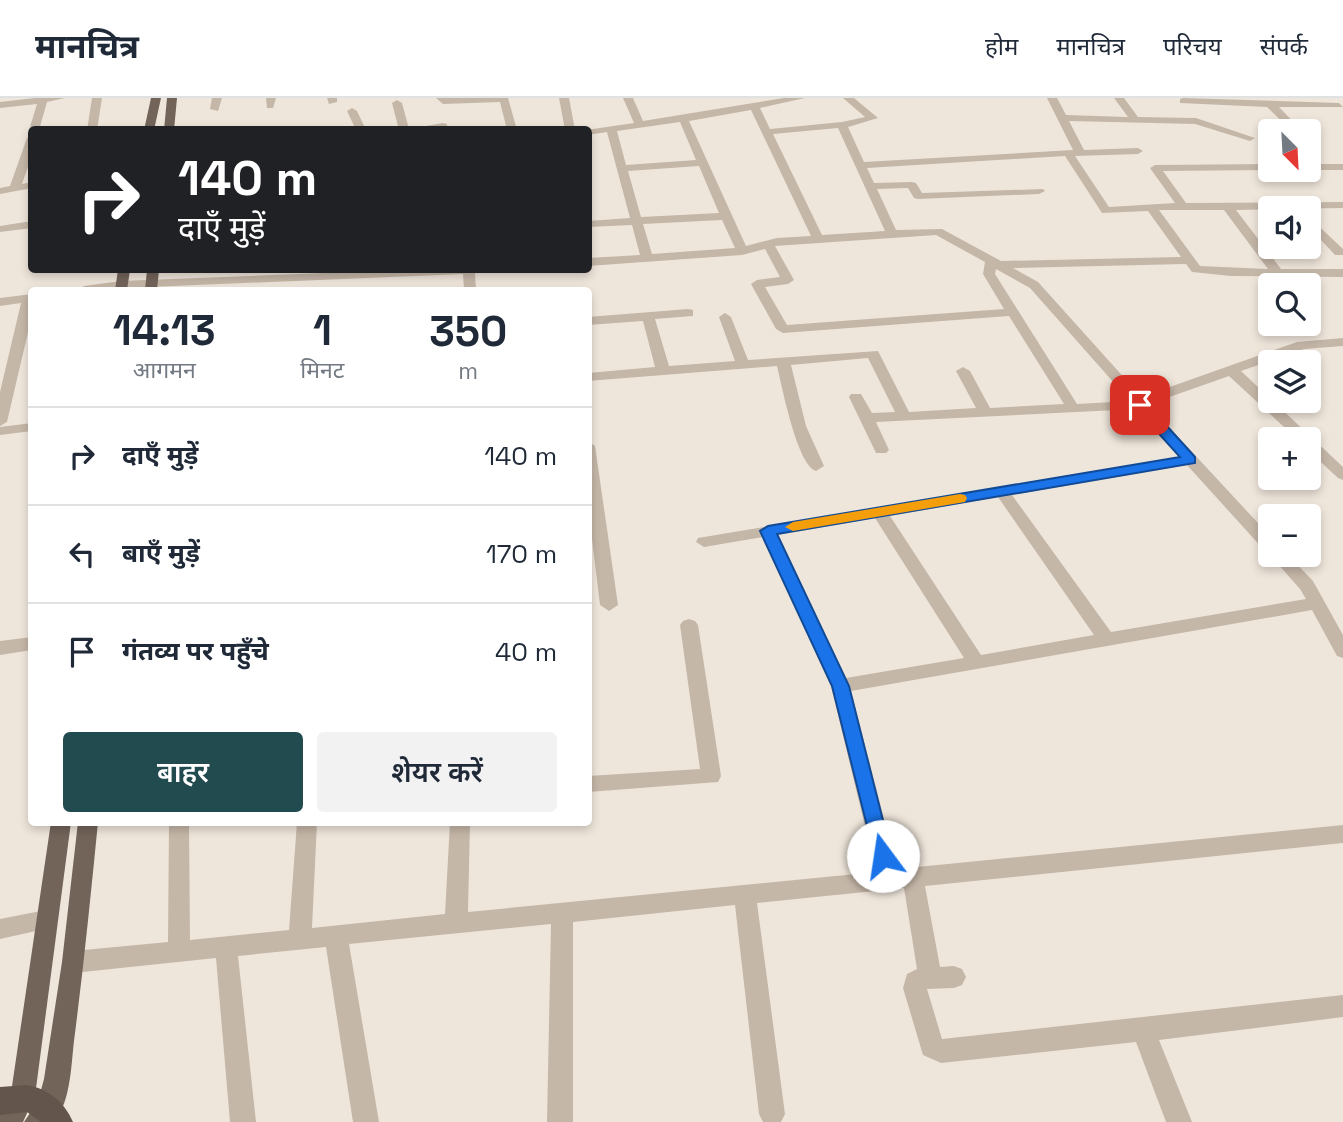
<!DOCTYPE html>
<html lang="hi">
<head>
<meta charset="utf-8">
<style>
  :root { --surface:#fff; --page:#f2f2f3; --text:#1f2937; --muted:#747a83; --line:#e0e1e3; --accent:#224b50 }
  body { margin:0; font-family:"Space Grotesk","Noto Sans Devanagari",sans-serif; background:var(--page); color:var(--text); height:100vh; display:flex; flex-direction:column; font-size:26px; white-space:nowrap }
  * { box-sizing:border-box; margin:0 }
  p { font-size:23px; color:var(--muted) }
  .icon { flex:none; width:38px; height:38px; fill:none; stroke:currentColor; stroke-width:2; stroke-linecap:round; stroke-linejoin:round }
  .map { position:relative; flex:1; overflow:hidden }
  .panel { position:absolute; left:28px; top:189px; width:564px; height:539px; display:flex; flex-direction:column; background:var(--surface); border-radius:7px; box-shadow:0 4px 10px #0003 }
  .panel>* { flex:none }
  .guide { position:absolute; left:28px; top:28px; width:564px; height:147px; border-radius:7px; box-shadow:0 4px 10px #0003; background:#202124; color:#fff; overflow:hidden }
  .needle { width:46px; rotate:156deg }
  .buttons { position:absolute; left:1258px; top:21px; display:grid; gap:14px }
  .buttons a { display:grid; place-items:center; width:63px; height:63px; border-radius:7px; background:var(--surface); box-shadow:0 4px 10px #0003; font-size:35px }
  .pin { position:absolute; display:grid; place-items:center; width:60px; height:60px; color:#fff; margin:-30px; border-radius:14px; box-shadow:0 4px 10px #0006 }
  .me { position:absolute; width:77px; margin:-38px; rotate:346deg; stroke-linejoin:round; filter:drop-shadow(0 0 5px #0008) }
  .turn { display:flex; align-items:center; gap:24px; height:147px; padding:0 35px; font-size:32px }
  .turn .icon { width:91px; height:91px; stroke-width:2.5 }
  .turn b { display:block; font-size:49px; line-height:60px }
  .eta { display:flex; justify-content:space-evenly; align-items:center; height:119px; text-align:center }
  .eta b { font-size:42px; font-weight:600; line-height:49px }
  .action { display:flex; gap:14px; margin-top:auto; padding:14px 35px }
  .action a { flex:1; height:80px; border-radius:7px; background:var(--accent); color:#fff; font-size:28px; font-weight:600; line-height:80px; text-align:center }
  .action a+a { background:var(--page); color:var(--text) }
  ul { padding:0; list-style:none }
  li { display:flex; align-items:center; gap:21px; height:98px; padding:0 35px; border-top:2px solid var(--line) }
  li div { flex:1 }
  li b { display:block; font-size:26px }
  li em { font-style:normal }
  header { display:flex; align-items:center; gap:42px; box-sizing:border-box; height:98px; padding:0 35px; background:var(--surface); border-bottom:2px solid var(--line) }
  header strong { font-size:33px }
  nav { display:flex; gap:38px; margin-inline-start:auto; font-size:24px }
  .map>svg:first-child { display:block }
</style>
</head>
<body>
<header>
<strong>मानचित्र</strong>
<nav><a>होम</a><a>मानचित्र</a><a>परिचय</a><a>संपर्क</a></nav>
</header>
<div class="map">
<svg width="1343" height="1024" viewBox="0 0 1343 1024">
  <rect width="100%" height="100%" fill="#efe6db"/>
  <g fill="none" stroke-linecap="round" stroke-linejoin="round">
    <path fill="#c5b7a8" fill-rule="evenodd" d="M 35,0 L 65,0 L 47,4 L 39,32 L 32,32 L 32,34 L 29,32 L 37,6 L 0,10 L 0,4 Z
      M 92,0 L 102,0 L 97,32 L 87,32 Z
      M 212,0 L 222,0 L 218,13 L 210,11 Z
      M 266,0 L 276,0 L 273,10 L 267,10 Z
      M 327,0 L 337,0 L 337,4 L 329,6 Z
      M 436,0 L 508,0 L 517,32 L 507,32 L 500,4 L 443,6 Z
      M 559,0 L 569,0 L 575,32 L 565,32 Z
      M 623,0 L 633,0 L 643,23 L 784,0 L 805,0 L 760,10 L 770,31 L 842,24 L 865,19 L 843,0 L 854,0 L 878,20 L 848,29 L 864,64 L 1073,52 L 1047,0 L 1057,0 L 1066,17 L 1128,19 L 1114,0 L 1124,0 L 1138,19 L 1196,20 L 1255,40 L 1250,43 L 1195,26 L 1069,23 L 1084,52 L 1138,50 L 1143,53 L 1138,56 L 1075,58 L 1109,109 L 1175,105 L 1150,70 L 1155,67 L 1270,66 L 1270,72 L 1163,73 L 1186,105 L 1343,104 L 1343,110 L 1236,112 L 1281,171 L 1343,171 L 1343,179 L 1231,178 L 1192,174 L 1186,166 L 1013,170 L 1038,184 L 1146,304 L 1150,296 L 1297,244 L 1343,240 L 1343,248 L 1304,251 L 1241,273 L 1343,369 L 1343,382 L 1338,380 L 1309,353 L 1309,341 L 1297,341 L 1229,278 L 1161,302 L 1155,314 L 1270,438 L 1270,453 L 1264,452 L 1187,367 L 1012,397 L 1111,534 L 1306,501 L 1300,491 L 1270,457 L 1288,457 L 1313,483 L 1343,537 L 1343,560 L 1337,558 L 1312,512 L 851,593 L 897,771 L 1343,727 L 1343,745 L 925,788 L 940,869 L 954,868 L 962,871 L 966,879 L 962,887 L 954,890 L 927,891 L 942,941 L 1343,897 L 1343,919 L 1159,942 L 1192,1024 L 1166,1024 L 1136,944 L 941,965 L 923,957 L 903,890 L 907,876 L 917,871 L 904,790 L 757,805 L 785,1016 L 781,1024 L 763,1024 L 759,1016 L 735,807 L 573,824 L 573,1024 L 547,1024 L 551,826 L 349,846 L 379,1024 L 353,1024 L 326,849 L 238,858 L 256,1024 L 230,1024 L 216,860 L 73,875 L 65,871 L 62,864 L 65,857 L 73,853 L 168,844 L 169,724 L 189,724 L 190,842 L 289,832 L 297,724 L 317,724 L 312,830 L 445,816 L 450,724 L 470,724 L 468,814 L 876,774 L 831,588 L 763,439 L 704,449 L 696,444 L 698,440 L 1180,359 L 1137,311 L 876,324 L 889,352 L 886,355 L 876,355 L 849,299 L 851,296 L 861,296 L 872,315 L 895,314 L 868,260 L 791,267 L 806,328 L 824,368 L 816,373 C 797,367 782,288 777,268 L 588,283 L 588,275 L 655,269 L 643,223 L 588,227 L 588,219 L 688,211 L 693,212 L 693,218 L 655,221 L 669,268 L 735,263 L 719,219 L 725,215 L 731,219 L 748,262 L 878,253 L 909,314 L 976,310 L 956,273 L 963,269 L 970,273 L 990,310 L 1064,306 L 1009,218 L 783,235 L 776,231 L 751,186 L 757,182 L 780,179 L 765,151 L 742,157 L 588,168 L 588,160 L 640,157 L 632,127 L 588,129 L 588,123 L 630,120 L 607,34 L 588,37 L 586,32 L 634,25 ZM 751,12 L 811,138 L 777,140 L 746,148 L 689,23 ZM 680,24 L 696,62 L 626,67 L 617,33 ZM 838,30 L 885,133 L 822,137 L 773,36 ZM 1065,58 L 1102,115 L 1148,113 L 1181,159 L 1001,163 L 942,131 L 896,132 L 877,91 L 908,90 L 914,100 L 918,101 L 1039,96 L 1045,93 L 1043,91 L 922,95 L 916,85 L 912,84 L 874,85 L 867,70 ZM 699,68 L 719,115 L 641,119 L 628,73 ZM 1159,112 L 1224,112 L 1268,171 L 1200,168 ZM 722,122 L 735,150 L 652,156 L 643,126 ZM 936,137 L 985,164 L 983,176 L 1004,211 L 787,227 L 765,189 L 788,186 L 794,182 L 775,148 ZM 996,171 L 1030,190 L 1130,303 L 1077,306 L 995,176 ZM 998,399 L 1094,537 L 981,557 L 890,418 ZM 875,420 L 964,560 L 846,580 L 778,437 Z
      M 1183,0 L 1339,5 L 1343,9 L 1279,9 L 1302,33 L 1292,33 L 1267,9 L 1180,5 L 1180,1 Z
      M 397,2 L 402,5 L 409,31 L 443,25 L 447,26 L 448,32 L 399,32 L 392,5 Z
      M 352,10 L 357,13 L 366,32 L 356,32 L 347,13 Z
      M 32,37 L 32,57 L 22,86 L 32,84 L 32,90 L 0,96 L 0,90 L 10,88 L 27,40 Z
      M 1309,66 L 1343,66 L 1343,72 L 1309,72 Z
      M 1309,119 L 1343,151 L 1343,157 L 1335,157 L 1309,129 Z
      M 32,123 L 32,130 L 0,134 L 0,128 Z
      M 399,172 L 480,172 L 475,175 L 476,192 L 464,192 L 463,176 L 78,192 L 84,188 L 121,183 Z
      M 32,196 L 32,217 L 7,324 L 0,328 L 0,294 L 21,205 L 0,208 L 0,200 Z
      M 32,325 L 32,333 L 0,337 L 0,329 Z
      M 588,343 L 595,348 L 618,507 L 609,513 L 600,507 L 588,408 Z
      M 689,521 L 695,523 L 698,527 L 721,678 L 718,684 L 588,694 L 588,678 L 700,671 L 680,527 L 683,523 Z
      M 32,539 L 32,552 L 0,557 L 0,543 Z
      M 46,812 L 54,815 L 57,822 L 54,829 L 0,841 L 0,821 Z"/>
    <path fill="#73645a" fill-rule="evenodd" d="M 151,0 L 161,0 L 154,32 L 144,32 Z
      M 167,0 L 177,0 L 174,32 L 164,32 Z
      M 118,172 L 130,172 L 127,192 L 115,192 Z
      M 147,172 L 159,172 L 157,192 L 145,192 Z
      M 51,724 L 71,724 L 35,998 L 23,1024 L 0,1024 L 0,1015 L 11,995 Z
      M 78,724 L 98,724 C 91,795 84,865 75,935 C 71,962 72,1003 54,1024 L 24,1024 L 38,1003 L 44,981 L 62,864 Z"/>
    <path fill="#63554c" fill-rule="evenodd" d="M 27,987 C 48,991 64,1003 73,1024 L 41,1024 L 27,1014 L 0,1017 L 0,989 Z"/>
  </g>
  <path fill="#1a73e8" stroke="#114b97" stroke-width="2" d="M 1140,303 L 1145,304 L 1195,359 L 1195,365 L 777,436 L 849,588 L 892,758 L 890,764 L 883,766 L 876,764 L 832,588 L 760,433 L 768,428 L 1180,359 L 1135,309 L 1135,304 Z"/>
  <path fill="#f59e0b" d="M 960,396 L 965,397 L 967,400 L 965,404 L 793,433 L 785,429 L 793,424 Z"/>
</svg>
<div class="buttons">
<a><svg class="needle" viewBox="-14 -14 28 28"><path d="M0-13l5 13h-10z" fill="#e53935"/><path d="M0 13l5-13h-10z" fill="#747a83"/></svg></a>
<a><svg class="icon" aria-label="sound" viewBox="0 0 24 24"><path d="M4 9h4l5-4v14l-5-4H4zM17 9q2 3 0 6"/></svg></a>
<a><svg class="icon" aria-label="search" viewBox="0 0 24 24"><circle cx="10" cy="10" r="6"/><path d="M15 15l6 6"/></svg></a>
<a><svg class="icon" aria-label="layers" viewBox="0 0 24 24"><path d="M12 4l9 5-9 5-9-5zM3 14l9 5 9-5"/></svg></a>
<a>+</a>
<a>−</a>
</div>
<div class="pin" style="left:1140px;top:307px;background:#d93025"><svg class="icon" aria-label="arrive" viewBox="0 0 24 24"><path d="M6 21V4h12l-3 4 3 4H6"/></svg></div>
<svg class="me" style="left:883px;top:758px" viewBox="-20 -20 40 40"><circle r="19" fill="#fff"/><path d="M0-13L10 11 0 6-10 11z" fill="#1a73e8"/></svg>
<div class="guide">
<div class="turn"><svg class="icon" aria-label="right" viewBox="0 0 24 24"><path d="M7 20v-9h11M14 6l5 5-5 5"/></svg><div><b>140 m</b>दाएँ मुड़ें</div></div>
</div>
<section class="panel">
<div class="eta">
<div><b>14:13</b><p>आगमन</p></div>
<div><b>1</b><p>मिनट</p></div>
<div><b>350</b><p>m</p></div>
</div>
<ul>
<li><svg class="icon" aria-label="right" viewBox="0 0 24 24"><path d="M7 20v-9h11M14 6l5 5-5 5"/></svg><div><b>दाएँ मुड़ें</b></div><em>140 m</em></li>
<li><svg class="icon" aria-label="left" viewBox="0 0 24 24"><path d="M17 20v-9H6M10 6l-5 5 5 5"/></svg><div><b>बाएँ मुड़ें</b></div><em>170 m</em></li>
<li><svg class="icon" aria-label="arrive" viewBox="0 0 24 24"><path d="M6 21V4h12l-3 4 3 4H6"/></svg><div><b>गंतव्य पर पहुँचे</b></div><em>40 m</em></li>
</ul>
<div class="action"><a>बाहर</a><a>शेयर करें</a></div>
</section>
</div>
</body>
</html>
